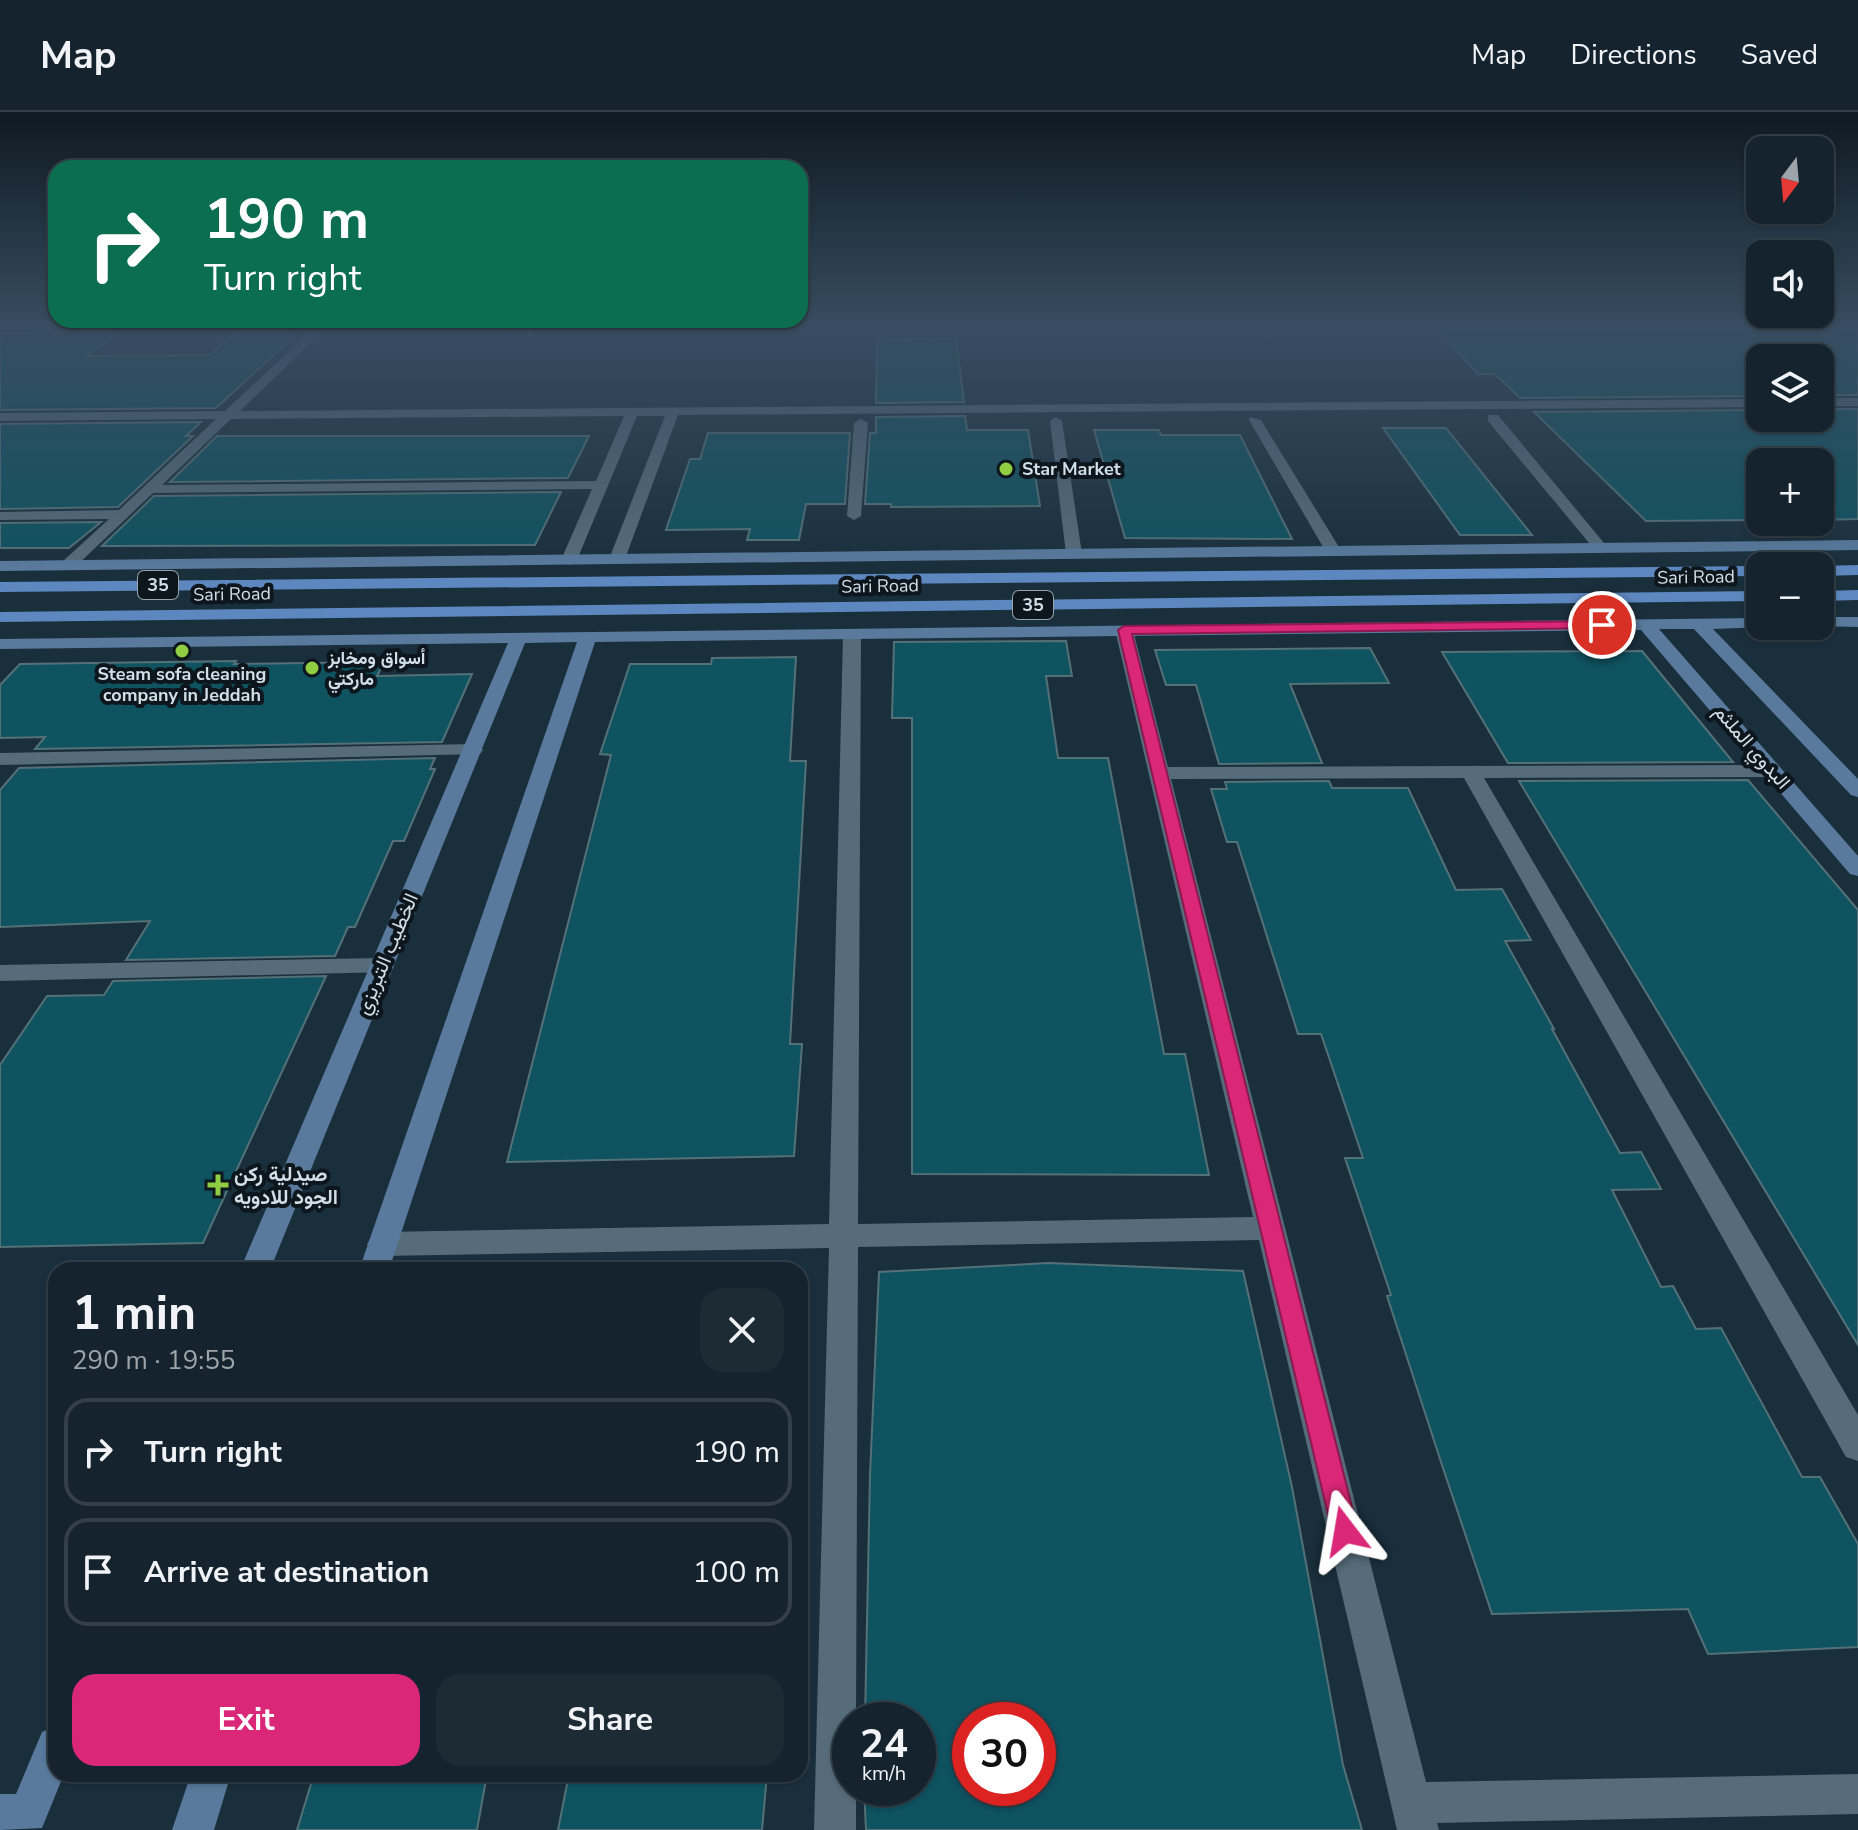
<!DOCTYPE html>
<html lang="en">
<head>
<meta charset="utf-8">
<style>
  :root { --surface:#14232d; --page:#1d2b35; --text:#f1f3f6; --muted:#9da4aa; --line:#334049; --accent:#db2777 }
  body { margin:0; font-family:"Nunito Sans",Vazirmatn,sans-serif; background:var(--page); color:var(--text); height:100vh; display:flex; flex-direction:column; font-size:30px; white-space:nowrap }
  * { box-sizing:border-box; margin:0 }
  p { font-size:26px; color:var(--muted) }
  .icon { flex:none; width:44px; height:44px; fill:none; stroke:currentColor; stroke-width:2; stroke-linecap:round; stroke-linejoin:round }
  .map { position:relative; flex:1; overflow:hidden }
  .sheet { position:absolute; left:48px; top:1150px; width:760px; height:520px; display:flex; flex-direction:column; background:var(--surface); border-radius:24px; box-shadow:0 2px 6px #0004,0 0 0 2px var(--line) }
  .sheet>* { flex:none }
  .banner { position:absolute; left:48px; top:48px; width:760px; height:168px; border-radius:24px; box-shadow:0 2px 6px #0004,0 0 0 2px var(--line); background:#0b6e4f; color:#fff; overflow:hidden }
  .needle { width:52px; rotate:196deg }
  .buttons { position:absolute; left:1746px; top:24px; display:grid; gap:16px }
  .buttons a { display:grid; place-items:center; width:88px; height:88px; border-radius:16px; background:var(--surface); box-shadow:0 2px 6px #0004,0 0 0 2px var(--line); font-size:40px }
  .speed { position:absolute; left:832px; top:1590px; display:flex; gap:16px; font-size:40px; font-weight:700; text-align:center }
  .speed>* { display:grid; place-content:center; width:104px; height:104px; border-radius:50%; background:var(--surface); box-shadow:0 2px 6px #0004,0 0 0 2px var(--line); line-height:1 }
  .speed small { font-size:20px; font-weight:400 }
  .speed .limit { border:12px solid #d22; background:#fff; color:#111 }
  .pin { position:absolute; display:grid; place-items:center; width:68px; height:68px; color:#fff; margin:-34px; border:4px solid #fff; border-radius:50%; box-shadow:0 2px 8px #0007 }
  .me { position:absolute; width:88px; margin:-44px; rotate:346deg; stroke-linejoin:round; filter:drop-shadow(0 0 6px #0008) }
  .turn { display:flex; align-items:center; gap:28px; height:168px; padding:0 24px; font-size:36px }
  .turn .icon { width:104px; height:104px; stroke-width:2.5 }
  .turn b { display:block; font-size:56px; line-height:68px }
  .round { display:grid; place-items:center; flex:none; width:84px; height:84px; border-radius:24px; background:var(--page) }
  .overview { display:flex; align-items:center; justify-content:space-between; height:136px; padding:0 24px }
  h1 { font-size:48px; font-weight:700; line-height:60px }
  .button { display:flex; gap:16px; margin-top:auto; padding:16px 24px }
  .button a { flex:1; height:92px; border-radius:24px; background:var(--accent); color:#fff; font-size:32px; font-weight:700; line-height:92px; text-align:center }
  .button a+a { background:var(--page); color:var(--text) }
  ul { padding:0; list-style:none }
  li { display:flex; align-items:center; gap:24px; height:108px; margin:0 16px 12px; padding:0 8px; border:4px solid var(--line); border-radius:24px }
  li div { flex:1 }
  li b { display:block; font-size:30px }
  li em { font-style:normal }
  header { display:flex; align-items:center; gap:48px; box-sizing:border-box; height:112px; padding:0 40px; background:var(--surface); border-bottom:2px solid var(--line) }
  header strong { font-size:38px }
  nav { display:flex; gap:44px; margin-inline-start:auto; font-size:28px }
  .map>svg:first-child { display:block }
</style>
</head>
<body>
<header>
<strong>Map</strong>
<nav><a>Map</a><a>Directions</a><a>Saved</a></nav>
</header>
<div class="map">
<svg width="1858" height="1718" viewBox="0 0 1858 1718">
  <rect width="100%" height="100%" fill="#1a2f3c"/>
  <path fill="#0f5260" stroke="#547178" stroke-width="2" fill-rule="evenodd" d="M 1435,216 L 1858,216 L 1858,283 L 1820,283 L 1820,246 L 1760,246 L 1760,284 L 1520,286 L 1495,262 L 1478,262 Z
    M 119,220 L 87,244 L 209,243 L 237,220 L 299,220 L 216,296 L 0,298 L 0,221 Z
    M 956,227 L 964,290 L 876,291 L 877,228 Z
    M 1820,297 L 1858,297 L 1858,407 L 1820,408 L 1820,350 L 1760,350 L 1760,408 L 1646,409 L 1534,300 L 1760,298 L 1760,306 L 1820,306 Z
    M 965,304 L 967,318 L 1028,318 L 1040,394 L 891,395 L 891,392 L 865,392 L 870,321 L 876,321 L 876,305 Z
    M 201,310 L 186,324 L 193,324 L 118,395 L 0,397 L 0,312 Z
    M 1383,316 L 1446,316 L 1532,423 L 1460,423 Z
    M 1094,318 L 1159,318 L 1161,323 L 1240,323 L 1292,427 L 1125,426 Z
    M 708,321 L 850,321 L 845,392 L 806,392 L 799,428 L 747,428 L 750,417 L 666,418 L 690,347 L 700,347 Z
    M 217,324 L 589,324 L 568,366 L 170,370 Z
    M 561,380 L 535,433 L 102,434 L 154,384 Z
    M 101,410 L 69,436 L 0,436 L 0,411 Z
    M 1066,529 L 1072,564 L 1046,564 L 1058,646 L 1108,646 L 1164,942 L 1185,942 L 1209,1063 L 912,1062 L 912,606 L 892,606 L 894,530 Z
    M 1370,536 L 1389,571 L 1290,572 L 1322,651 L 1219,652 L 1196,573 L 1166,573 L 1155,538 Z
    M 1642,539 L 1733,650 L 1508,651 L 1442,540 Z
    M 796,545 L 790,649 L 806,649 L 790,932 L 802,932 L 794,1044 L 507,1050 L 611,643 L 600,642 L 630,552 L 711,552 L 712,546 Z
    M 236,549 L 234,552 L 384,550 L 377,564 L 472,562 L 442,630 L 35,637 L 45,625 L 0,626 L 0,573 L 20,552 Z
    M 435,646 L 430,657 L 435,657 L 404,729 L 393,729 L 355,815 L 348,815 L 335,844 L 126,848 L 150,809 L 0,815 L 0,678 L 19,656 Z
    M 1748,668 L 1858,798 L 1858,1233 L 1519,669 Z
    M 1329,669 L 1332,676 L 1408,676 L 1456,778 L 1502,777 L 1531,828 L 1505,829 L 1554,917 L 1552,917 L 1620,1041 L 1641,1040 L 1661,1077 L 1612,1078 L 1661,1175 L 1673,1174 L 1696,1217 L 1721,1216 L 1802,1365 L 1820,1365 L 1858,1432 L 1858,1535 L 1708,1542 L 1688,1497 L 1492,1502 L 1441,1350 L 1387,1184 L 1391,1183 L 1345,1046 L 1363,1046 L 1321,922 L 1298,922 L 1237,730 L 1227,730 L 1211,677 L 1227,677 L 1225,670 Z
    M 326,864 L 203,1131 L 0,1135 L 0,953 L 47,884 L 104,883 L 113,869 Z
    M 1049,1151 L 1243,1159 L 1292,1375 L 1343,1653 L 1362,1718 L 866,1718 L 864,1676 L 918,1676 L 918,1608 L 865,1608 L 870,1363 L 879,1160 ZM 970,1608 L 1038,1608 L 1038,1676 L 970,1676 Z
    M 314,1662 L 487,1662 L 477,1718 L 297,1718 Z
    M 569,1662 L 767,1662 L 762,1718 L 558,1718 Z"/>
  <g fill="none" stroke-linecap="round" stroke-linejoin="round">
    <path fill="#566c7b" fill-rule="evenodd" d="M 314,216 L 326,216 L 240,299 L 1760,287 L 1760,295 L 678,303 L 625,447 L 617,452 L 609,447 L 665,304 L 637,304 L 577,448 L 569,453 L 561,448 L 592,377 L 153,381 L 74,456 L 62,456 L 62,450 L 109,407 L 0,408 L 0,400 L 119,398 L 216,307 L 0,309 L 0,301 L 225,299 ZM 624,304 L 596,369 L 162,373 L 231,307 Z
      M 528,216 L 539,216 L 531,225 L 525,222 Z
      M 1820,286 L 1858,286 L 1858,294 L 1820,294 Z
      M 1488,303 L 1498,303 L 1604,431 L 1604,437 L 1594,437 L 1488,309 Z
      M 1056,305 L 1062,309 L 1082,442 L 1074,447 L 1066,442 L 1050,309 Z
      M 1250,305 L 1261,308 L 1342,440 L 1340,443 L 1328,443 L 1326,440 L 1249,308 Z
      M 861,307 L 868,311 L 861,404 L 854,408 L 847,404 L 854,311 Z
      M 1124,513 L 1133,518 L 1168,655 L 1772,653 L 1782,659 L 1772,665 L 1484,666 L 1858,1303 L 1858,1349 L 1846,1345 L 1464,666 L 1171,667 L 1426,1670 L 1858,1662 L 1858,1702 L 1437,1711 L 1439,1718 L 1397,1718 L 1259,1128 L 858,1135 L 856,1608 L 850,1608 L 850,1676 L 856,1676 L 856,1718 L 814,1718 L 829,1136 L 382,1144 L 372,1140 L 367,1132 L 372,1124 L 382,1120 L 829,1112 L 843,522 L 852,517 L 861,522 L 858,1112 L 1253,1105 L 1115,518 Z
      M 473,632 L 480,634 L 483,638 L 480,642 L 0,653 L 0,641 Z
      M 382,846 L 390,848 L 394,854 L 390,860 L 0,869 L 0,853 Z"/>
    <path fill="#597a9d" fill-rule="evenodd" d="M 1858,428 L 1858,438 L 0,459 L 0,449 Z
      M 1820,505 L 1858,505 L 1858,515 L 1816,514 L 1820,514 Z
      M 1760,506 L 1760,514 L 1766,515 L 1713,517 L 1858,667 L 1858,685 L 1851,683 L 1694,517 L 1659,517 L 1858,744 L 1858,764 L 1850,762 L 1641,518 L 595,530 L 389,1158 L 359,1158 L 577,530 L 525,531 L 270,1158 L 240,1158 L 508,531 L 0,537 L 0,527 Z
      M 56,1614 L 56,1662 L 64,1662 L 42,1716 L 0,1718 L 0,1682 L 16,1682 L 42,1620 Z
      M 191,1662 L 231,1662 L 214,1718 L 172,1718 Z"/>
    <path fill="#5d87bf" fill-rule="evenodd" d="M 1858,453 L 1858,463 L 1820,464 L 1820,454 Z
      M 1760,454 L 1760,464 L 0,480 L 0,470 Z
      M 1858,478 L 1858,488 L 1820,489 L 1820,479 Z
      M 1760,479 L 1760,489 L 0,510 L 0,500 Z"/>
  </g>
  <linearGradient id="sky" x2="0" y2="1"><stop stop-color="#0e1a21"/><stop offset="0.47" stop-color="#384d61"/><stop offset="1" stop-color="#384d61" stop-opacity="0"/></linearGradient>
  <rect width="1858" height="457" fill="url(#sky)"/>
  <path fill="#db2777" stroke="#8e194d" stroke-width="2" d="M 1602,509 L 1608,513 L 1606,516 L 1132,522 L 1358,1419 L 1354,1428 L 1345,1432 L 1336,1428 L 1332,1419 L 1118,518 L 1124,514 Z"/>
  <g fill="#8fcd42" stroke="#0d161c" stroke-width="3">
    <circle cx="1006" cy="357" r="8"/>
    <circle cx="182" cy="539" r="8"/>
    <circle cx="312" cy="556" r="8"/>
    <path d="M214 1061h8v8h8v8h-8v8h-8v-8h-8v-8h8z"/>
  </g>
  <g text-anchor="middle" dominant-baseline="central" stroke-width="8" stroke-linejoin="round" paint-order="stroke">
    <g font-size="18" font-weight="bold" fill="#d2dee7" stroke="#0d161c" text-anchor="start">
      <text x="1022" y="357">Star Market</text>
      <text x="328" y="546">أسواق ومخابز<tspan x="328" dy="21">ماركتي</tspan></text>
      <text x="182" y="562" text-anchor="middle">Steam sofa cleaning<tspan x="182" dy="21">company in Jeddah</tspan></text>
    </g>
    <g font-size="18" fill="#d2dee7" stroke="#0d161c">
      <text transform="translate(1696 465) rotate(-1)">Sari Road</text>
      <text transform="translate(880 474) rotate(-1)">Sari Road</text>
      <text transform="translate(232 482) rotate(-1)">Sari Road</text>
    </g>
    <g fill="#0d161c" stroke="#97a2aa" stroke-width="2">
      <rect x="138" y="459" width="40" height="28" rx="6"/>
      <rect x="1013" y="479" width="40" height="28" rx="6"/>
    </g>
    <g font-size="18" font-weight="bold" fill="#d2dee7">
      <text x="158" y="473">35</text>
      <text x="1033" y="493">35</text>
    </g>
    <g font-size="20" fill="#d2dee7" stroke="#0d161c">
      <text transform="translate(1752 635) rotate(49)">البدوي الملثم</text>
      <text transform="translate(387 842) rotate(-67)">الخطيب التبريزي</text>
    </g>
    <g font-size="20" font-weight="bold" fill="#d2dee7" stroke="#0d161c" text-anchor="start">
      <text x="234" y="1062">صيدلية ركن<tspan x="234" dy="23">الجود للادويه</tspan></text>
    </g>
  </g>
</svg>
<div class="buttons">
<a><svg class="needle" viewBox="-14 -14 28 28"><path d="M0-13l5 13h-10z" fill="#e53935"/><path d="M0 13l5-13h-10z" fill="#9da4aa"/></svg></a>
<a><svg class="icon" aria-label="sound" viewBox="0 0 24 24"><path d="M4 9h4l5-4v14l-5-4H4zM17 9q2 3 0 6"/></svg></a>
<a><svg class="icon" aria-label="layers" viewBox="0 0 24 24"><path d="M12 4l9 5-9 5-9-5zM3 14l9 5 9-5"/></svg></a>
<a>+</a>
<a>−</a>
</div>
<div class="speed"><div>24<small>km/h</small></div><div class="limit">30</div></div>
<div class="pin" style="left:1602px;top:513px;background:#d93025"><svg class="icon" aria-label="arrive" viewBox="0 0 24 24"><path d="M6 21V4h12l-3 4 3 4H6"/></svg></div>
<svg class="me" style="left:1345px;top:1419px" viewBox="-20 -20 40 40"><path d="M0-17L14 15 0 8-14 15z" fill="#db2777" stroke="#fff" stroke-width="4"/></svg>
<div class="banner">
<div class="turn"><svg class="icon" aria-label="right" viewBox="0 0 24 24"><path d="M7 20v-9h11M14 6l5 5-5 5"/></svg><div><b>190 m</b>Turn right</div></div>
</div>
<section class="sheet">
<div class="overview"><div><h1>1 min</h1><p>290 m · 19:55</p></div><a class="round"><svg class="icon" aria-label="close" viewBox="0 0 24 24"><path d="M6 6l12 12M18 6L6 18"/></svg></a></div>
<ul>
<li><svg class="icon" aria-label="right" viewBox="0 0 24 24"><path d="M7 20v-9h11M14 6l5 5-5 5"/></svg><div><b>Turn right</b></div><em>190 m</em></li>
<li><svg class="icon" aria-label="arrive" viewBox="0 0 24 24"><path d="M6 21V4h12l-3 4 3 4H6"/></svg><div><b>Arrive at destination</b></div><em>100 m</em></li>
</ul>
<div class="button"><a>Exit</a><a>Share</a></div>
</section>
</div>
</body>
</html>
